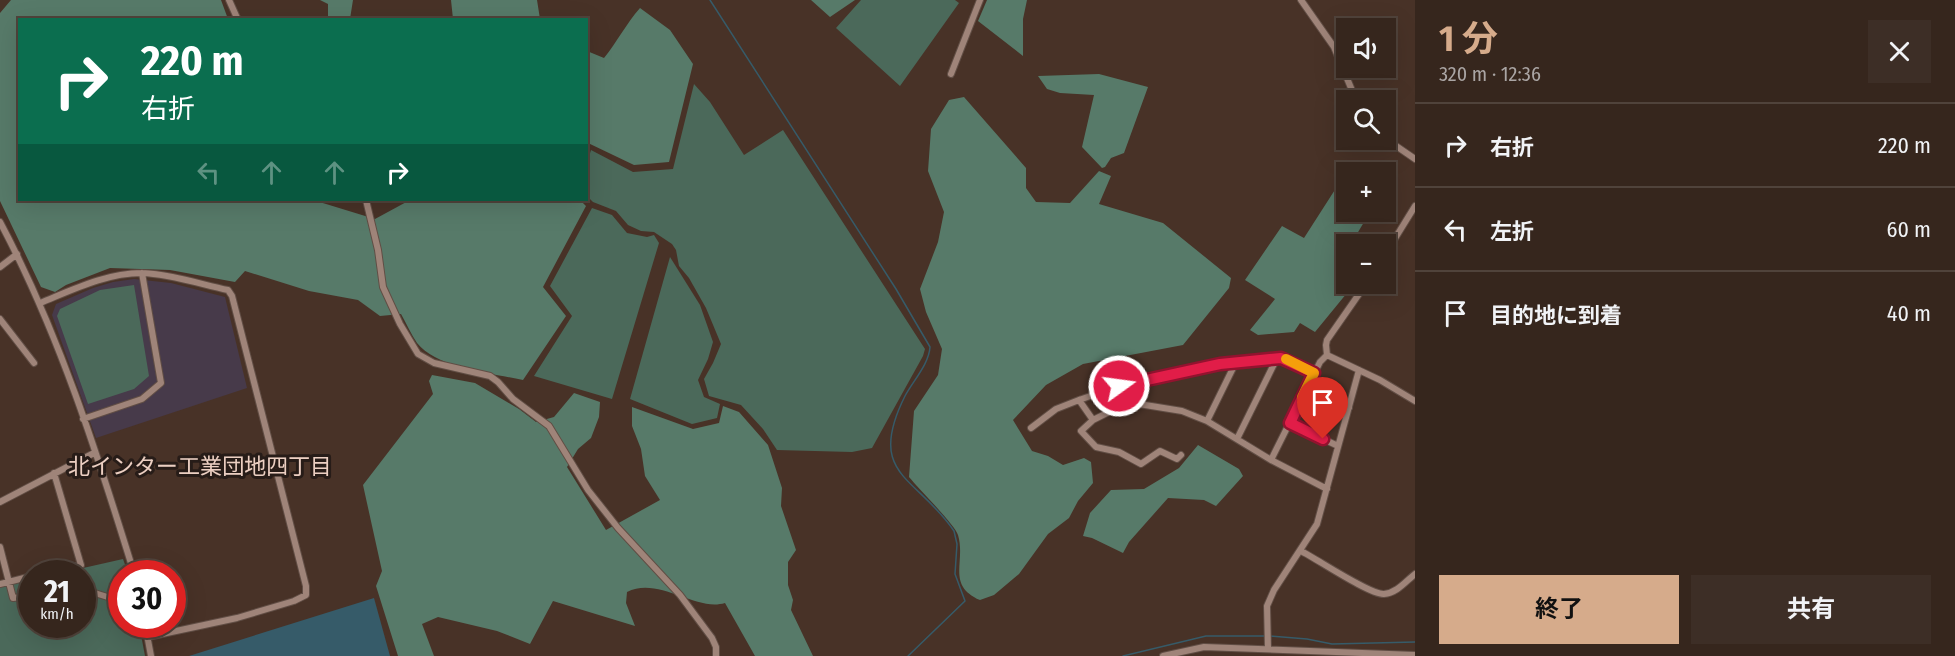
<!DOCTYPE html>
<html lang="ja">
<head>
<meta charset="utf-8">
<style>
  :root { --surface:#36261d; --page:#3d2e26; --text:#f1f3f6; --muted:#aaa5a4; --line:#50433b; --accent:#d6ab8b }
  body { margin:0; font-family:"Fira Sans Condensed","Noto Sans JP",sans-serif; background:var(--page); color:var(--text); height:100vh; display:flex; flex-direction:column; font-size:22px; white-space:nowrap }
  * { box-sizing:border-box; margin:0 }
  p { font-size:20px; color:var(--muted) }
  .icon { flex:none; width:33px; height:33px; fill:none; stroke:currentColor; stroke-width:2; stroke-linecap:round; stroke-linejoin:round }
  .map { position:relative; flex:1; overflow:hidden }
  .panel { display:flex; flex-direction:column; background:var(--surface); width:540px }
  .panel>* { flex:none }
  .guide { position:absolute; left:18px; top:18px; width:570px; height:183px; border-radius:0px; box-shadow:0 6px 24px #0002,0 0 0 2px var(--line); background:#0b6e4f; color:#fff; overflow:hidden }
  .fabs { position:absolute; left:1336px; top:18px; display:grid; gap:12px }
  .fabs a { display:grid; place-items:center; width:60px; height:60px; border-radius:0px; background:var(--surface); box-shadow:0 6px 24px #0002,0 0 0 2px var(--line); font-size:30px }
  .speed { position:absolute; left:18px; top:560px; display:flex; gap:12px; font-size:30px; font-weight:700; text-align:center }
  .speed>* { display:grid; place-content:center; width:78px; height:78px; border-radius:50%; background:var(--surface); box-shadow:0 6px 24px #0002,0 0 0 2px var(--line); line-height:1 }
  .speed small { font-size:15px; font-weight:400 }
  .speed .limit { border:9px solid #d22; background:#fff; color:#111 }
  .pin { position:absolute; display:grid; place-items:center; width:51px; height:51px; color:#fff; margin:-62px -26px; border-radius:50% 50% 50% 0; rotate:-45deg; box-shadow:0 0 6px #0007 }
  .pin .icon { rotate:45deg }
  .me { position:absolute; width:66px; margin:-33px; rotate:76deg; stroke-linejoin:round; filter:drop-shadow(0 0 4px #0008) }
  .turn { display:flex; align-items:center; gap:21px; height:126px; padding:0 24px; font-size:27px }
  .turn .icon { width:78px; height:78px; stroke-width:2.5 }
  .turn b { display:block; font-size:42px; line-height:51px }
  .lanes { display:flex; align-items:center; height:57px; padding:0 24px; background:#0003; justify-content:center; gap:30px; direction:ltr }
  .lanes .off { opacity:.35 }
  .round { display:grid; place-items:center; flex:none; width:63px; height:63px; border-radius:0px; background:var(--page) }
  .headline { display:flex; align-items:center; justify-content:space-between; height:102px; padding:0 24px }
  h1 { font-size:36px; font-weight:700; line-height:45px; color:var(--accent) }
  .primary-button { display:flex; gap:12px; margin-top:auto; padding:12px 24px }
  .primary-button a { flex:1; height:69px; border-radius:0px; background:var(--accent); color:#111; font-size:24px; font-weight:700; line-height:69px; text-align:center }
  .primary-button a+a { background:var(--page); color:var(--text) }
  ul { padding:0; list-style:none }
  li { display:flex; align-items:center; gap:18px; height:84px; padding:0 24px; border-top:2px solid var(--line) }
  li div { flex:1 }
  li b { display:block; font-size:22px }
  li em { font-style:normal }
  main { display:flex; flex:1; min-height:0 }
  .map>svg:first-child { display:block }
</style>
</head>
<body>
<main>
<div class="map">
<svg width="1415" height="656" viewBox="0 0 1415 656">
  <rect width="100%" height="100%" fill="#483227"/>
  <path fill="#473a4a" d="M 134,279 L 171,283 L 225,297 L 247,388 L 96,438 L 52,315 L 56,304 L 93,288 L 113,282 Z"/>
  <path fill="#4b695a" d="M 861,0 L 955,0 L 959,3 L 900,86 L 836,28 Z
    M 694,84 L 710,102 L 744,155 L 783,130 L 925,349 L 923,356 L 872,448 L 852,452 L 777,450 L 763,429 L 741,405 L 709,396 L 704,379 L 713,363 L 721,344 L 706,308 L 689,278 L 679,266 L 676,250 L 672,244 L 654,232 L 641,231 L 628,225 L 616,211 L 593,202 L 587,196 L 587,163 L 591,150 L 633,172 L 673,169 Z
    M 592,208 L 612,215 L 627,233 L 647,237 L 654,235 L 659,243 L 612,399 L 534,376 L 572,316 L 550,286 Z
    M 670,257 L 700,305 L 713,342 L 708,359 L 698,380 L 704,397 L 720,404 L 717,418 L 692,424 L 630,399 Z
    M 134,285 L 149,376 L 134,389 L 88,404 L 57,316 L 60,309 L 100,290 Z
    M 123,559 L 128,573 L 122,573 L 122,624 L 139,624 L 145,656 L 0,656 L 0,587 L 31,579 L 32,624 L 82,624 L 82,573 L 61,573 Z"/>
  <path fill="#577a69" d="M 11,0 L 221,0 L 228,19 L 20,20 L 20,200 L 313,200 L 375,219 L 410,200 L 580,200 L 586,206 L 543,287 L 566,316 L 523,380 C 492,373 438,369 417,343 C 411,334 406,323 401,314 L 380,316 L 358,300 L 309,291 L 245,271 L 235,282 L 170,270 L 110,268 L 66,285 L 55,292 L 41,287 L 0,201 L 0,13 Z
    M 320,0 L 353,0 L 350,19 L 328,19 L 328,4 Z
    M 451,0 L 537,0 L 540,19 L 453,19 Z
    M 811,0 L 855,0 L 830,17 Z
    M 987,0 L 1027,0 L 1023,19 L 1023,56 L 978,21 Z
    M 640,8 L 670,30 L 693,64 L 669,162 L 634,165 L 588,143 L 587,146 L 587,51 L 604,58 C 617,42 626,24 640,8 Z
    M 1099,74 L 1148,87 L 1124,153 L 1111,158 L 1105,167 L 1102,168 L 1082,147 L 1094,95 L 1060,93 L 1047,89 L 1038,76 Z
    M 964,97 L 1026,168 L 1026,188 L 1036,202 L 1070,203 L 1099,171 L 1111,176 L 1099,204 L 1163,223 L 1231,278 L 1229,288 L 1183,345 L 1083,364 L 1046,385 L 1013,420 L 1032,451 L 1048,456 L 1063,465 L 1084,458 L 1091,462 L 1093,483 L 1078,501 L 1069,518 L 1048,534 L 1019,574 L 994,595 L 980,600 C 946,585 966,562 958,535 C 955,525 918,488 909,477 L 914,411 L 938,375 L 942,349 L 926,312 L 920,289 L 938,242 L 944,212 L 928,171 L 931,129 L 949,100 Z
    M 1347,179 L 1347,212 L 1370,212 L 1351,244 L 1347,244 L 1347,284 L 1351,284 L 1347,293 L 1315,332 L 1300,323 L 1294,332 L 1258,335 L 1250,330 L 1275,299 L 1245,280 L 1282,226 L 1304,238 L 1338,185 Z
    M 432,375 L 475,383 L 519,409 L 536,422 L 554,417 L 574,393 L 600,402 L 599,417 L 591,438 L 578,449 L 567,467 L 606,530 L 660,500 L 645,476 L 641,449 L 632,426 L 632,407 L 693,429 L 719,423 L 723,406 L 739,412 L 768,445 L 782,488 L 781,506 L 796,550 L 788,562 L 788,585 L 793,600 L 791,610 L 813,656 L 755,656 L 725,603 C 695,612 659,576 627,592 L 626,603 L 635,626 L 553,601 L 530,644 L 497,631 L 438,617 L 422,624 L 434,656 L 398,656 L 376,586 L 382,571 L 363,485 L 433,394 L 429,381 Z
    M 1198,445 L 1239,469 L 1243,476 L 1216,506 L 1204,500 L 1168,498 L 1129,542 L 1123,553 L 1092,538 L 1083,536 L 1090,513 L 1111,490 L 1144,489 L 1179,468 Z"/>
  <path fill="#365b69" d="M 374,598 L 390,656 L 189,656 Z"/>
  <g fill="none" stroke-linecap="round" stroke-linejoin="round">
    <path stroke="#365b69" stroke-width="1.5" d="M 710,0 L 896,289 L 930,347 C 929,364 913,381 905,396 C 865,476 917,476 954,531 L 957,544 L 955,574 L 965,601 L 908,656
      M 1270,636 L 1307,639 L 1332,644 L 1415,642
      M 1123,656 L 1206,636 L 1265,636"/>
    <g stroke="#614e45" stroke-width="8">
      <path id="minor" d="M 229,0 L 238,20
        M 1301,0 L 1334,47 L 1356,100
        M 951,74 L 980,0
        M 1386,139 L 1415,159
        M 366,200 L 378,250 L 383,287 L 400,324 L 418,354 L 434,363 L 490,376 L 498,382 L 513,399 L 549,426 L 588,490 L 618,528 L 680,595 L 712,638 L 716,647 L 716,656
        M 0,222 C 59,333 97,453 134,573
        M 1386,253 L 1415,206
        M 0,267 L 17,254
        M 40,303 C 72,290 106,273 142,273 C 170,274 200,284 228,290 L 232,296 L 306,586 L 306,595 L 294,601 L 237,618 L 148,637
        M 0,319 L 34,363
        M 1327,355 L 1380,380 L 1415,401
        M 1327,355 L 1326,345 L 1327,340 L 1366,284
        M 1307,388 L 1349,408
        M 1079,400 L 1093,420 L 1117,408 L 1139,404 L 1182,411 L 1207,421 L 1271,460 L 1327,489
        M 83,419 L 142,399 L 161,383 L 142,273
        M 1093,420 L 1081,431 L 1096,447 L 1119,452 L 1141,464 L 1160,451 L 1177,459 L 1181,455
        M 1207,421 L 1236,362
        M 1290,423 L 1338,446
        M 1031,428 L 1056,409 L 1079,400 L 1119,386 L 1196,368 L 1280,358 L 1314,373
        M 1237,439 L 1277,358
        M 1271,460 L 1320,362 L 1327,355
        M 0,502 L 94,453
        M 0,547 L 13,598 L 32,596
        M 1301,551 C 1317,559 1370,595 1384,594 C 1397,593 1406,581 1415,574
        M 46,573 L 81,565 L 54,473
        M 0,584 L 32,576
        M 82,589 L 114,599 L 122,599
        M 145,624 L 151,656
        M 1268,649 L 1267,606 L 1274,590 L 1317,524 L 1359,370
        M 1163,656 L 1204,647 L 1415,655"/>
    </g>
    <use href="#minor" stroke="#9f8479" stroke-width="6"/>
  </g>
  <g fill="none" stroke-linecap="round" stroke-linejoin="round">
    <g stroke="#92132f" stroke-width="15">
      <path id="route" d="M 1119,386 L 1220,364 L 1281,358 L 1314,373 L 1290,423 L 1323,439"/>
    </g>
    <use href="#route" stroke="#e11d48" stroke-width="10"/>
    <path stroke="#f59e0b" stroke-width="10" d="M 1286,359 L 1314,373 L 1302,397"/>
  </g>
  <g text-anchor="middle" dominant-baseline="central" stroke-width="6" stroke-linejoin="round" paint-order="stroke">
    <g font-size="22" fill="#eccfc2" stroke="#271c18">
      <text x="200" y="466">北インター工業団地四丁目</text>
    </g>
  </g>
</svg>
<div class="fabs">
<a><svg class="icon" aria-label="sound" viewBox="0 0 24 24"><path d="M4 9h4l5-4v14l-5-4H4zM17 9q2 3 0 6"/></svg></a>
<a><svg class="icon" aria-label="search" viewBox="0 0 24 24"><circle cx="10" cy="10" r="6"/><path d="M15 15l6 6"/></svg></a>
<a>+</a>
<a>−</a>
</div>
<div class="speed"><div>21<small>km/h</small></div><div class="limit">30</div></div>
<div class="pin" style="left:1323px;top:439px;background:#d93025"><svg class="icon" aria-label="arrive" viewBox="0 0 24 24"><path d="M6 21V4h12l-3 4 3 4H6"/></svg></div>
<svg class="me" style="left:1119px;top:386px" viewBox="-20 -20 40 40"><circle r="17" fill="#e11d48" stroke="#fff" stroke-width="3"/><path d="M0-11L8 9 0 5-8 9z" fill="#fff"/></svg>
<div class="guide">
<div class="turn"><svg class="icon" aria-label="right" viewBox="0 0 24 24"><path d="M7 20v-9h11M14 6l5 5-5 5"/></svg><div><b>220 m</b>右折</div></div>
<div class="lanes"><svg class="icon off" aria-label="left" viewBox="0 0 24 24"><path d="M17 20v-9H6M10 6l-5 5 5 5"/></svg><svg class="icon off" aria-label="ahead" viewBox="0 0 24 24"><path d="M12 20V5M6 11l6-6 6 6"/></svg><svg class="icon off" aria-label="ahead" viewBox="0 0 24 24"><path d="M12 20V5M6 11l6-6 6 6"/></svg><svg class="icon" aria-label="right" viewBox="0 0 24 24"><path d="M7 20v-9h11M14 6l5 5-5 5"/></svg></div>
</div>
</div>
<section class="panel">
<div class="headline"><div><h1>1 分</h1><p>320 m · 12:36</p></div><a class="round"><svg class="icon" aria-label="close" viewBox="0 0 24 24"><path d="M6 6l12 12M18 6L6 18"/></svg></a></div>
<ul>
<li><svg class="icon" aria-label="right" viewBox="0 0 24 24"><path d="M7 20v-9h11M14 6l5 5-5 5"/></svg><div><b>右折</b></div><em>220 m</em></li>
<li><svg class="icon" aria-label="left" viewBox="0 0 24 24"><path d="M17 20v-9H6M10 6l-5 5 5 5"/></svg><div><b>左折</b></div><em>60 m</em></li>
<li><svg class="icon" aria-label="arrive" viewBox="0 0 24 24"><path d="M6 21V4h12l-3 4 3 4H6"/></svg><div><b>目的地に到着</b></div><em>40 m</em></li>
</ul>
<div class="primary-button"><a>終了</a><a>共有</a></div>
</section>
</main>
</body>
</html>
